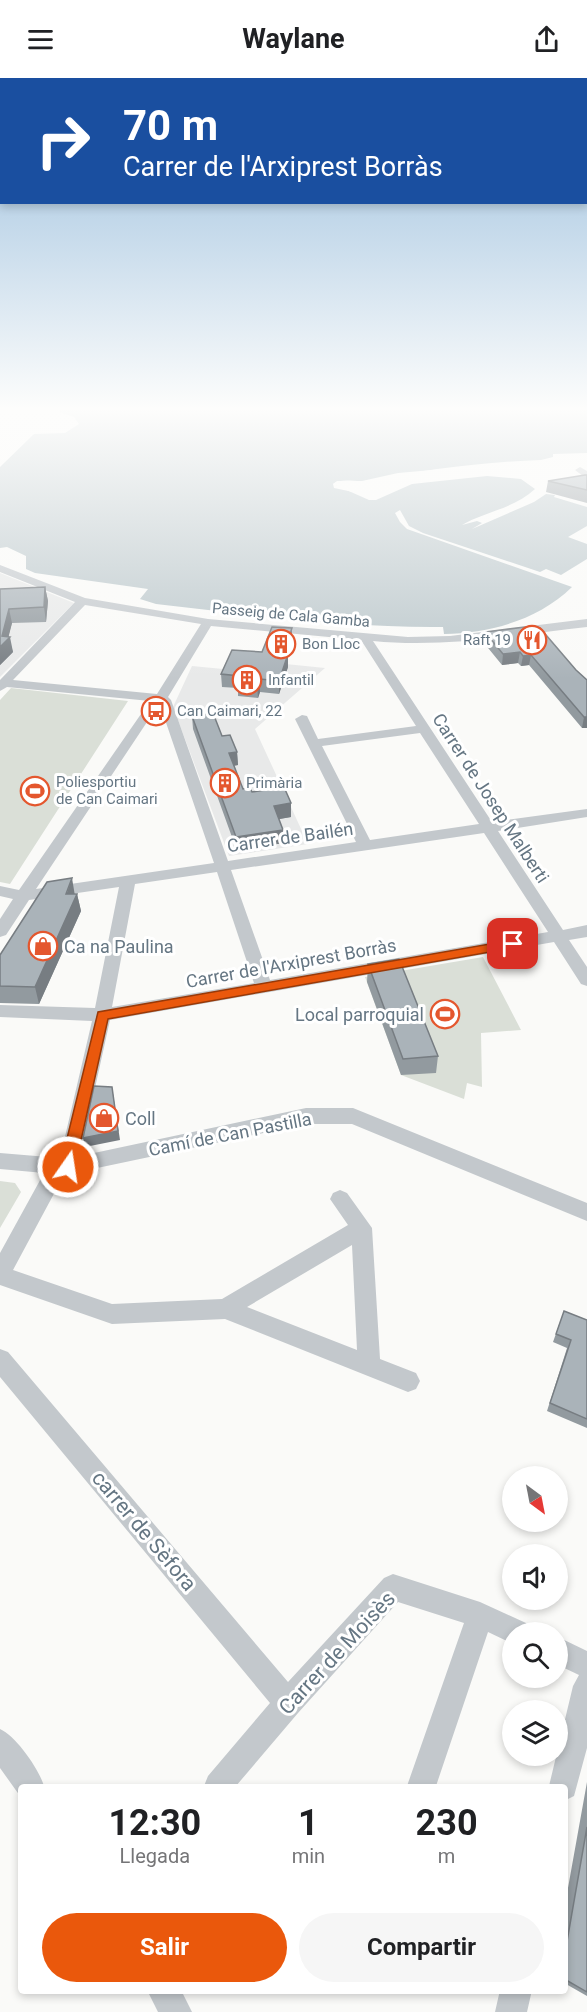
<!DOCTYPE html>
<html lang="es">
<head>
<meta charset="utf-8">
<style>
  :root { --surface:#fff; --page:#f6f6f6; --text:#202124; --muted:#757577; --accent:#ea580c }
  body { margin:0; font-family:Roboto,sans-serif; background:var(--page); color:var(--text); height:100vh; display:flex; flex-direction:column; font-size:22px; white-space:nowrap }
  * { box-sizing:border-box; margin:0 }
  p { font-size:20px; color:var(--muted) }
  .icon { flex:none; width:33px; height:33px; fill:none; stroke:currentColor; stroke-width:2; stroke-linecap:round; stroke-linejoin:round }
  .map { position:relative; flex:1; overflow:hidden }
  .sheet { position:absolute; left:18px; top:1706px; width:550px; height:210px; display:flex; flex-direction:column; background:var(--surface); border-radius:6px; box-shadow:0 3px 9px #0003 }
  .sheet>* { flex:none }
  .guide { position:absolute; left:0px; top:0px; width:588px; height:126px; box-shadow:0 3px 9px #0003; background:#1a4fa0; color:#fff; overflow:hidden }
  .needle { width:39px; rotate:148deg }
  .controls { position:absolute; left:502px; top:1388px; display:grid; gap:12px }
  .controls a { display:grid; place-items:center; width:66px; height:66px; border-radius:50%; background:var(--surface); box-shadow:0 3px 9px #0003; font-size:30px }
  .pin { position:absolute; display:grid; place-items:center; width:51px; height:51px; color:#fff; margin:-26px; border-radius:12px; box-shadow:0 3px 9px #0006 }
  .me { position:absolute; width:66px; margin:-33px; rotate:13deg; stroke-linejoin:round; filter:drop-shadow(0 0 4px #0008) }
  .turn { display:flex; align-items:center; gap:21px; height:126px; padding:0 24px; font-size:27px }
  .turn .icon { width:78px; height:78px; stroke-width:2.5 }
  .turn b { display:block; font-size:42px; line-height:51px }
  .eta { display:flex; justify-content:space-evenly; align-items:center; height:102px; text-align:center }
  .eta b { font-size:36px; font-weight:700; line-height:42px }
  .button { display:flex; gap:12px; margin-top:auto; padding:12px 24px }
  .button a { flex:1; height:69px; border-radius:36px; background:var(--accent); color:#fff; font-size:24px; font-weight:700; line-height:69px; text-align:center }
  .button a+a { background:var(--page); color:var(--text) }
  header { display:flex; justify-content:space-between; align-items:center; height:78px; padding:0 24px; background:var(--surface); font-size:27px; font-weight:700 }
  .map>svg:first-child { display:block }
</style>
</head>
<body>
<header><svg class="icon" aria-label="menu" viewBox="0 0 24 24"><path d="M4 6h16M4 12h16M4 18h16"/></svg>Waylane<svg class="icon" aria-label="share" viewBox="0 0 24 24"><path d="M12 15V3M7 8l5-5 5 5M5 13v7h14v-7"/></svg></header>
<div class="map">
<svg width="587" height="1934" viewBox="0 0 587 1934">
  <rect width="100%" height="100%" fill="#fafaf8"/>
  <path fill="#e8e9e9" d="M 0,495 L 74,525 L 0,599 Z
    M 231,572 L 258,575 L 256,583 L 325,590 L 255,651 L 308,766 L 229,778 L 173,629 L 192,588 L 223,591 Z"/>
  <path fill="#dadfd7" d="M 11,610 L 128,623 L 10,806 L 0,804 L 0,622 Z
    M 483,879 L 521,952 L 481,955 L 482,1009 L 467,1005 L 464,1021 L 401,997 L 365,899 Z
    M 0,1103 L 15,1105 L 21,1114 L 0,1150 Z"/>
  <path fill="#bbc7cb" d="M 62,331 L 587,331 L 587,375 L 553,376 L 553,379 L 541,382 C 482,384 423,392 365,403 C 354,404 341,400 333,406 L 369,422 L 376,422 L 412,406 L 487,398 L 521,401 L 535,411 C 513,431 484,434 462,447 L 477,443 L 482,445 L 472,451 L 534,424 L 546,416 L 555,417 L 554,419 L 587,429 L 587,448 L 568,459 L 587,466 L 587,481 L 561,497 L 546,491 L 540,494 L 423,455 L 409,448 L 400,432 L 395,435 L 400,444 L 407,451 L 572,509 C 538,542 491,555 444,556 L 443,549 C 347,550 251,537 156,526 L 140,521 L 148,511 L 35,495 L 26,491 L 26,478 L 7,469 L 0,470 L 0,389 L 34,356 L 65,355 L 79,346 L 74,339 L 59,334 Z"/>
  <path fill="#fafaf8" d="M 547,382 L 549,384 L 398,398 L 362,406 L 336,407 L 356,412 L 353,414 L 334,410 L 333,406 L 337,403 L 362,403 L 398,395 Z"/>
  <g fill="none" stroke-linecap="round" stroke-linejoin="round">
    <path fill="#c3c8cc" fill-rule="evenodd" d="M 580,389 L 587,393 L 587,401 L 575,392 Z
      M 0,487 L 85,520 L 208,541 L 408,559 L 450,558 L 587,541 L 587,549 C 516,557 445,570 373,563 L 492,744 L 587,731 L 587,739 L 498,753 L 563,852 L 587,847 L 587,859 L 569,862 L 587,889 L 587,908 L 581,906 L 554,864 L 110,942 L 80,1078 L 306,1030 L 353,1030 L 587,1125 L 587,1143 L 352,1046 L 306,1046 L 64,1097 L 13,1192 L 112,1226 L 222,1221 L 348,1147 L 330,1121 L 333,1115 L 340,1112 L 347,1115 L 372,1150 L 380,1281 L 416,1295 L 420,1303 L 416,1311 L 408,1314 L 225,1241 L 112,1246 L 0,1207 L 0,1175 L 44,1095 L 0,1091 L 0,1075 L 60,1080 L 92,943 L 0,939 L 0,927 L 95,930 L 119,809 L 29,822 L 6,857 L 0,859 L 0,841 L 13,821 L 0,818 L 0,808 L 19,812 L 150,623 L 7,609 L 0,613 L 0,602 L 75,524 L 0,494 ZM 85,527 L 201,546 L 157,616 L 13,602 ZM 211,548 L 361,562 L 416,648 L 318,661 L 307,638 L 302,637 L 295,641 L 356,764 L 228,783 L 171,622 L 168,619 ZM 160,627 L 214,785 L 36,811 L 155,632 ZM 420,655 L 479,746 L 370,762 L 322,668 ZM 484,755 L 548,854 L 270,902 L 231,792 ZM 217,794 L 254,905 L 112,929 L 135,806 ZM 352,1167 L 357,1272 L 247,1229 Z
      M 0,1271 L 8,1274 L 288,1604 L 384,1500 L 393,1496 L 480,1524 L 526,1545 L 530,1554 L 513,1554 L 513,1566 L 488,1554 L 436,1708 L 407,1708 L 464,1545 L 398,1524 L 298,1635 L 236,1708 L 204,1708 L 208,1698 L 270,1625 L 0,1299 Z
      M 558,1559 L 587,1573 L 587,1670 L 574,1718 L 566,1722 L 566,1708 L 549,1708 L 573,1608 L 579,1597 L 558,1587 Z
      M 0,1651 C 16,1658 39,1691 44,1708 L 21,1708 L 20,1718 L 0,1690 Z
      M 147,1912 L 181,1912 L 192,1934 L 158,1934 Z
      M 500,1912 L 532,1912 L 527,1934 L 495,1934 Z"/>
  </g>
  <path fill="#929a9f" d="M 587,397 L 587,425 L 546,414 L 548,403 Z
    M 45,509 L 48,523 L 46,544 L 12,545 L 8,559 L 13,574 L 0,587 L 0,511 Z
    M 485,554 L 576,592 L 587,650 L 582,650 L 529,587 L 521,588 L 518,585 L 502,587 L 484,565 Z
    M 292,563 L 288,576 L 288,589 L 279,616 L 260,614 L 258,620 L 238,618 L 238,610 L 222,609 L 221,596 L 262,574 Z
    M 192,638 L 222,658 L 237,674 L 238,687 L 234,688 L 243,711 L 291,725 L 291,739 L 279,741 L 283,765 L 237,773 L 193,651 Z
    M 75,816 L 77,816 L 81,833 L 39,926 L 0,925 L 0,877 Z
    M 368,886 L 438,978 L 436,995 L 401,997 L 367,904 Z
    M 564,1233 L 587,1242 L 587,1350 L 547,1333 L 567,1270 L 553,1264 Z
    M 587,1704 L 587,1918 L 566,1906 L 566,1821 Z"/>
  <path fill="#777d82" d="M 45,509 L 48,523 L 46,544 L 44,529 Z
    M 9,531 L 12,545 L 8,561 L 10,559 L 13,574 L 0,587 L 0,569 L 2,558 Z
    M 292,550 L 292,563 L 283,588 L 283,576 Z
    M 520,574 L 518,585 L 502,587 L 503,576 Z
    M 288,576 L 288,589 L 279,616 L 279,603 Z
    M 531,577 L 529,587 L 521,588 L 523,578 Z
    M 260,601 L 260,614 L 258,620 L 257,607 Z
    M 584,639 L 587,639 L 587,650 L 582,650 Z
    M 237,674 L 238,687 L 230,688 L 229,675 Z
    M 291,725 L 291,739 L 274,742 L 274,728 Z
    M 283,752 L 283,765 L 237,773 L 236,759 Z
    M 72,800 L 75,818 L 77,816 L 81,833 L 39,926 L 35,909 Z
    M 112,1009 L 120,1062 L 85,1069 L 83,1060 Z"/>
  <path fill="#aab3b9" stroke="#777d82" stroke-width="1.5" d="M 585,397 L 587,397 L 587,412 L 548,403 Z
    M 45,509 L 44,529 L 9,531 L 2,558 L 10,559 L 0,569 L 0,511 Z
    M 533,548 L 540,550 L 576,592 L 587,602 L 587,639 L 584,639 L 531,577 L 523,578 L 520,574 L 503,576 L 485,554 Z
    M 272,549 L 292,550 L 283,576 L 288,576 L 279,603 L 260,601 L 257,607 L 238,606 L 240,598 L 221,596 L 232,572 L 262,574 Z
    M 213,635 L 222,658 L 230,657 L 237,674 L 229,675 L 243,711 L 250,710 L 252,714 L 284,709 L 291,725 L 274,728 L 283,752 L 236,759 L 192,638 Z
    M 72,800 L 66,816 L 77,816 L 35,909 L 0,908 L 0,877 L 47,804 Z
    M 399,881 L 438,978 L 403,981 L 368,886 Z
    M 94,1008 L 112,1009 L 118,1053 L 83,1060 Z
    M 564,1233 L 587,1242 L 587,1341 L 550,1325 L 571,1262 L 556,1256 Z
    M 587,1749 L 587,1914 L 566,1902 L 566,1869 Z"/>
  <linearGradient id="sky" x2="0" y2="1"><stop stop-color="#96bcdc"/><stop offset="0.55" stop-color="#fdfdfc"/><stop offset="1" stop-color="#fdfdfc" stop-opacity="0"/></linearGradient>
  <rect width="587" height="601" fill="url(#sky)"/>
  <path fill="#ea580c" stroke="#983908" stroke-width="1.5" d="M 513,862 L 518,863 L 520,866 L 518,869 L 108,941 L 75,1089 L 73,1094 L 68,1095 L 63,1094 L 60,1089 L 98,934 Z"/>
  <defs>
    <g id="restaurant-ring" transform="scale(1.5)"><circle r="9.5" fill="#fff" stroke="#e4572e" stroke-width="1.5"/><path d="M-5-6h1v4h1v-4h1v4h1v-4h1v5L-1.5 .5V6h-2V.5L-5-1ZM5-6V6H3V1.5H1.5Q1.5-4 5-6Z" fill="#e4572e"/></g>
    <g id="building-ring" transform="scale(1.5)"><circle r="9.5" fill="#fff" stroke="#e4572e" stroke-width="1.5"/><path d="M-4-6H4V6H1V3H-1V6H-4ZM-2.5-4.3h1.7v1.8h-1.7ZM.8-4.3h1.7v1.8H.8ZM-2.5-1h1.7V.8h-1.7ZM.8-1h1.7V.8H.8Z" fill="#e4572e"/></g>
    <g id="bus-ring" transform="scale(1.5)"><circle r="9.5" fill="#fff" stroke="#e4572e" stroke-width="1.5"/><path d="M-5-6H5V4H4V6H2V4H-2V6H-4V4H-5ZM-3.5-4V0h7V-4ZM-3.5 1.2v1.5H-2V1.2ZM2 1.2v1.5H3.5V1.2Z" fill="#e4572e"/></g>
    <g id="stadium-ring" transform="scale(1.5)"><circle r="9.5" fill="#fff" stroke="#e4572e" stroke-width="1.5"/><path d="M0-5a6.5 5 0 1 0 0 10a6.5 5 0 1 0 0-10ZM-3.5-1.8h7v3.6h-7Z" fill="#e4572e"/></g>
    <g id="shop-ring" transform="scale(1.5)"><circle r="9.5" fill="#fff" stroke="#e4572e" stroke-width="1.5"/><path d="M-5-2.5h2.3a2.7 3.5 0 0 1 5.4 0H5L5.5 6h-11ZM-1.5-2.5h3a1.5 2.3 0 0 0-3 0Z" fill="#e4572e"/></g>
  </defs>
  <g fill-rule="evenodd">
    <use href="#restaurant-ring" x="532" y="562"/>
    <use href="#building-ring" x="281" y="566"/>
    <use href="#building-ring" x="247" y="602"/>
    <use href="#bus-ring" x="156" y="633"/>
    <use href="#building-ring" x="225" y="705"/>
    <use href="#stadium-ring" x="35" y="713"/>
    <use href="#shop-ring" x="43" y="868"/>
    <use href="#stadium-ring" x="445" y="936"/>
    <use href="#shop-ring" x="104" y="1040"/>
  </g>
  <g text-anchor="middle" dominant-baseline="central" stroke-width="6" stroke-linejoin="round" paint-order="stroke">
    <g font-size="15" fill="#657683" stroke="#fff">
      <text transform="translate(291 537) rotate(5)">Passeig de Cala Gamba</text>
    </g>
    <g font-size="15" fill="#657683" stroke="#fff" text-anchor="start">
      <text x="511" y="562" text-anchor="end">Raft 19</text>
      <text x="302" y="566">Bon Lloc</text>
      <text x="268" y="602">Infantil</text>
      <text x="177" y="633">Can Caimari, 22</text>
      <text x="56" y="704">Poliesportiu<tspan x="56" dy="17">de Can Caimari</tspan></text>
      <text x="246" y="705">Primària</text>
    </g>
    <g font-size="18" fill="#657683" stroke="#fff">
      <text transform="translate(491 720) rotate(57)">Carrer de Josep Malberti</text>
      <text transform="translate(290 759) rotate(-8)">Carrer de Bailén</text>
      <text transform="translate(291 885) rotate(-10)">Carrer de l'Arxiprest Borràs</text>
      <text transform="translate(230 1056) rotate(-11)">Camí de Can Pastilla</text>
    </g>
    <g font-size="18" fill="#657683" stroke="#fff" text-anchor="start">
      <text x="64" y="868">Ca na Paulina</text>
      <text x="424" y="936" text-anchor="end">Local parroquial</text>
      <text x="125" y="1040">Coll</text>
    </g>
    <g font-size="21" fill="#657683" stroke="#fff">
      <text transform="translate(144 1453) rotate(50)">carrer de Sèfora</text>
      <text transform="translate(337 1575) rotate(-47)">Carrer de Moisès</text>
    </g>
  </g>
</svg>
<div class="controls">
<a><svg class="needle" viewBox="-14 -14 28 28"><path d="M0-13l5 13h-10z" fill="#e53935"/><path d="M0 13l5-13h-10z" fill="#757577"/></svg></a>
<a><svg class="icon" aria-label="sound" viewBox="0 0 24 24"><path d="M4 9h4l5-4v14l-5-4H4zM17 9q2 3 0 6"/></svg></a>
<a><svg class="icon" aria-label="search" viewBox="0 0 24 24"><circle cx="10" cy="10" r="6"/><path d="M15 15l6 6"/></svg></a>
<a><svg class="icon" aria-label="layers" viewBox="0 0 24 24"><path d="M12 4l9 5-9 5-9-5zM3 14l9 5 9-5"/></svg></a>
</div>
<div class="pin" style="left:513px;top:866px;background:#d93025"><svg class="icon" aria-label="arrive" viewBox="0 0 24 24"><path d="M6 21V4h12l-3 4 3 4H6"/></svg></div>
<svg class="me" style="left:68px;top:1089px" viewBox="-20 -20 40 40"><circle r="17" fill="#ea580c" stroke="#fff" stroke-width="3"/><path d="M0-11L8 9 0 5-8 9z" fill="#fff"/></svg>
<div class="guide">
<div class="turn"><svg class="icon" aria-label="right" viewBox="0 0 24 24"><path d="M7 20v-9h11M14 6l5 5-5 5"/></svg><div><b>70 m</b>Carrer de l'Arxiprest Borràs</div></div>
</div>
<section class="sheet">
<div class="eta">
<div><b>12:30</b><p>Llegada</p></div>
<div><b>1</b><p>min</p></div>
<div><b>230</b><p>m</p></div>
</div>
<div class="button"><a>Salir</a><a>Compartir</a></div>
</section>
</div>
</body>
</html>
